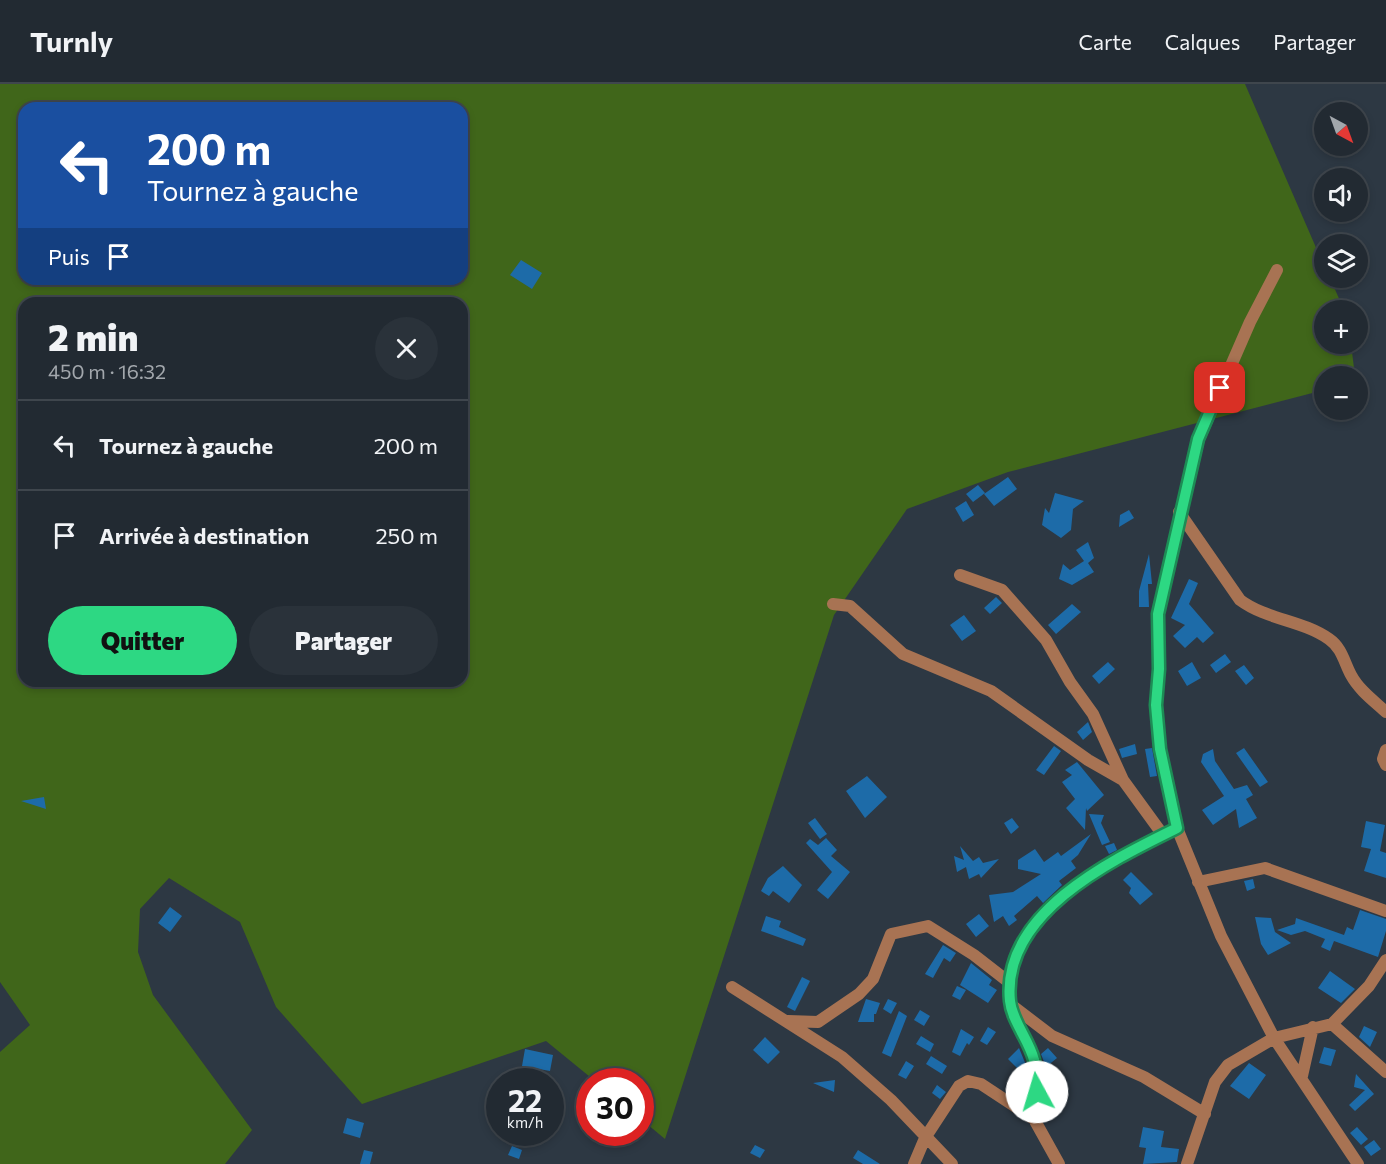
<!DOCTYPE html>
<html lang="fr">
<head>
<meta charset="utf-8">
<style>
  :root { --surface:#222a32; --page:#2a323a; --text:#f1f3f6; --muted:#a2a7ac; --line:#3f464d; --accent:#2dd883 }
  body { margin:0; font-family:Commissioner,sans-serif; background:var(--page); color:var(--text); height:100vh; display:flex; flex-direction:column; font-size:22px; white-space:nowrap }
  * { box-sizing:border-box; margin:0 }
  p { font-size:20px; color:var(--muted) }
  .icon { flex:none; width:33px; height:33px; fill:none; stroke:currentColor; stroke-width:2; stroke-linecap:round; stroke-linejoin:round }
  .map { position:relative; flex:1; overflow:hidden }
  .side { position:absolute; left:18px; top:213px; width:450px; height:390px; display:flex; flex-direction:column; background:var(--surface); border-radius:18px; box-shadow:0 3px 9px #0003,0 0 0 2px var(--line) }
  .side>* { flex:none }
  .hud { position:absolute; left:18px; top:18px; width:450px; height:183px; border-radius:18px; box-shadow:0 3px 9px #0003,0 0 0 2px var(--line); background:#1a4fa0; color:#fff; overflow:hidden }
  .needle { width:39px; rotate:139deg }
  .fabs { position:absolute; left:1314px; top:18px; display:grid; gap:12px }
  .fabs a { display:grid; place-items:center; width:54px; height:54px; border-radius:50%; background:var(--surface); box-shadow:0 3px 9px #0003,0 0 0 2px var(--line); font-size:30px }
  .speed { position:absolute; left:486px; top:984px; display:flex; gap:12px; font-size:30px; font-weight:700; text-align:center }
  .speed>* { display:grid; place-content:center; width:78px; height:78px; border-radius:50%; background:var(--surface); box-shadow:0 3px 9px #0003,0 0 0 2px var(--line); line-height:1 }
  .speed small { font-size:15px; font-weight:400 }
  .speed .limit { border:9px solid #d22; background:#fff; color:#111 }
  .pin { position:absolute; display:grid; place-items:center; width:51px; height:51px; color:#fff; margin:-26px; border-radius:12px; box-shadow:0 3px 9px #0006 }
  .me { position:absolute; width:66px; margin:-33px; rotate:354deg; stroke-linejoin:round; filter:drop-shadow(0 0 4px #0008) }
  .turn { display:flex; align-items:center; gap:21px; height:126px; padding:0 30px; font-size:27px }
  .turn .icon { width:78px; height:78px; stroke-width:2.5 }
  .turn b { display:block; font-size:42px; line-height:51px }
  .then { display:flex; align-items:center; height:57px; padding:0 30px; background:#0003; gap:12px; font-size:22px }
  .round { display:grid; place-items:center; flex:none; width:63px; height:63px; border-radius:32px; background:var(--page) }
  .overview { display:flex; align-items:center; justify-content:space-between; height:102px; padding:0 30px }
  h1 { font-size:36px; font-weight:800; line-height:45px }
  .cta { display:flex; gap:12px; margin-top:auto; padding:12px 30px }
  .cta a { flex:1; height:69px; border-radius:36px; background:var(--accent); color:#111; font-size:24px; font-weight:800; line-height:69px; text-align:center }
  .cta a+a { background:var(--page); color:var(--text) }
  ul { padding:0; list-style:none }
  li { display:flex; align-items:center; gap:18px; height:90px; padding:0 30px; border-top:2px solid var(--line) }
  li div { flex:1 }
  li b { display:block; font-size:22px }
  li em { font-style:normal }
  header { display:flex; align-items:center; gap:36px; box-sizing:border-box; height:84px; padding:0 30px; background:var(--surface); border-bottom:2px solid var(--line) }
  header strong { font-size:28px }
  nav { display:flex; gap:33px; margin-inline-start:auto; font-size:21px }
  .map>svg:first-child { display:block }
</style>
</head>
<body>
<header>
<strong>Turnly</strong>
<nav><a>Carte</a><a>Calques</a><a>Partager</a></nav>
</header>
<div class="map">
<svg width="1386" height="1080" viewBox="0 0 1386 1080">
  <rect width="100%" height="100%" fill="#2d3843"/>
  <path fill="#40661a" fill-rule="evenodd" d="M 0,0 L 1245,0 L 1324,182 L 1324,194 L 1330,194 L 1344,226 L 1324,226 L 1324,260 L 1351,260 L 1355,292 L 1324,292 L 1324,306 L 1008,388 L 907,425 L 834,531 L 665,1055 L 641,1035 L 640,998 L 595,997 L 546,957 L 362,1020 L 276,923 L 240,838 L 169,794 L 140,825 L 138,868 L 153,911 L 252,1046 L 225,1080 L 0,1080 L 0,968 L 30,941 L 0,898 ZM 24,24 L 462,24 L 462,195 L 24,195 ZM 24,219 L 462,219 L 462,597 L 24,597 Z"/>
  <path fill="#1d6ba8" d="M 521,176 L 542,189 L 532,205 L 510,191 Z
    M 1008,393 L 1017,405 L 994,422 L 984,410 Z
    M 978,401 L 985,409 L 973,418 L 966,410 Z
    M 1055,409 L 1084,417 L 1073,425 L 1071,446 L 1061,454 L 1042,441 L 1045,424 L 1049,429 Z
    M 966,417 L 974,431 L 963,438 L 955,424 Z
    M 1129,426 L 1134,434 L 1119,443 L 1120,431 Z
    M 1088,458 L 1094,474 L 1088,479 L 1094,488 L 1072,501 L 1059,495 L 1063,480 L 1070,486 L 1084,477 L 1076,466 Z
    M 1149,470 L 1152,500 L 1148,500 L 1149,523 L 1139,523 L 1139,507 Z
    M 1189,495 L 1198,499 L 1189,520 L 1214,549 L 1203,559 L 1197,553 L 1185,564 L 1173,552 L 1185,541 L 1171,534 Z
    M 996,513 L 1002,519 L 990,530 L 984,524 Z
    M 1072,520 L 1081,528 L 1056,550 L 1048,541 Z
    M 964,531 L 976,547 L 962,557 L 950,541 Z
    M 1225,570 L 1231,578 L 1216,589 L 1210,581 Z
    M 1108,578 L 1115,585 L 1099,600 L 1092,592 Z
    M 1192,578 L 1201,594 L 1187,602 L 1178,587 Z
    M 1244,581 L 1254,594 L 1246,601 L 1235,587 Z
    M 1088,638 L 1092,648 L 1083,656 L 1077,648 Z
    M 1135,660 L 1137,670 L 1122,674 L 1119,665 Z
    M 1054,662 L 1061,667 L 1044,691 L 1036,686 Z
    M 1152,664 L 1157,692 L 1150,693 L 1145,665 Z
    M 1244,664 L 1268,698 L 1260,703 L 1236,669 Z
    M 1213,665 L 1215,677 L 1234,705 L 1247,701 L 1253,711 L 1246,715 L 1257,734 L 1239,744 L 1236,725 L 1213,741 L 1202,726 L 1224,712 L 1201,678 L 1203,670 Z
    M 1077,678 L 1104,711 L 1087,727 L 1086,724 L 1085,746 L 1066,724 L 1075,715 L 1062,698 L 1072,691 L 1065,686 Z
    M 867,692 L 887,713 L 865,734 L 846,707 Z
    M 44,713 L 46,725 L 21,717 Z
    M 1089,730 L 1104,731 L 1101,739 L 1110,758 L 1102,761 Z
    M 815,734 L 827,750 L 820,755 L 808,739 Z
    M 1012,734 L 1019,743 L 1011,750 L 1004,739 Z
    M 1366,737 L 1385,741 L 1380,767 L 1386,769 L 1386,794 L 1364,787 L 1371,765 L 1361,763 Z
    M 1091,750 L 1078,771 L 1071,777 L 1076,784 L 1059,797 L 1062,801 L 1043,819 L 1037,812 L 1014,832 L 1017,836 L 1009,842 L 1003,832 L 994,838 L 989,811 L 1013,808 L 1041,790 L 1018,785 L 1018,776 L 1035,765 L 1044,778 L 1058,768 L 1061,772 Z
    M 826,754 L 837,766 L 831,772 L 850,788 L 828,815 L 817,806 L 832,788 L 806,759 L 810,755 L 818,761 Z
    M 1114,759 L 1117,766 L 1109,770 L 1105,762 Z
    M 960,762 L 973,777 L 979,773 L 983,779 L 999,775 L 981,794 L 979,790 L 969,795 L 966,783 L 957,788 L 954,772 L 964,776 Z
    M 783,782 L 802,801 L 789,819 L 773,807 L 769,812 L 761,807 L 768,794 Z
    M 1131,788 L 1153,810 L 1140,821 L 1129,809 L 1131,804 L 1123,796 Z
    M 1253,795 L 1255,804 L 1247,807 L 1244,797 Z
    M 170,823 L 182,832 L 170,848 L 158,839 Z
    M 1360,826 L 1386,835 L 1386,847 L 1378,873 L 1334,857 L 1330,867 L 1321,863 L 1325,855 L 1305,847 L 1291,851 L 1277,846 L 1295,840 L 1296,834 L 1344,851 L 1347,843 L 1353,846 Z
    M 979,830 L 989,842 L 976,853 L 966,840 Z
    M 766,832 L 781,837 L 779,843 L 806,855 L 803,862 L 761,847 Z
    M 1255,833 L 1271,834 L 1275,848 L 1291,859 L 1268,871 L 1261,860 Z
    M 943,861 L 956,869 L 950,878 L 944,874 L 933,894 L 925,890 Z
    M 971,879 L 992,896 L 989,901 L 997,906 L 988,919 L 960,901 Z
    M 1330,887 L 1355,905 L 1341,919 L 1318,904 Z
    M 802,893 L 810,897 L 795,927 L 787,923 Z
    M 957,902 L 966,906 L 960,916 L 952,912 Z
    M 866,915 L 880,919 L 876,930 L 874,930 L 874,938 L 858,938 Z
    M 888,915 L 897,919 L 891,930 L 883,925 Z
    M 920,926 L 930,932 L 924,942 L 914,936 Z
    M 899,927 L 907,932 L 891,973 L 882,969 Z
    M 1364,942 L 1377,948 L 1370,963 L 1359,953 Z
    M 988,943 L 996,948 L 987,961 L 980,957 Z
    M 961,945 L 974,953 L 969,961 L 967,959 L 960,972 L 952,968 Z
    M 921,952 L 934,960 L 930,968 L 916,960 Z
    M 765,953 L 780,968 L 768,980 L 753,966 Z
    M 1324,963 L 1336,966 L 1331,982 L 1319,979 Z
    M 1019,964 L 1026,981 L 1020,987 L 1008,975 Z
    M 1048,964 L 1057,974 L 1046,983 L 1041,970 Z
    M 525,965 L 553,971 L 550,987 L 522,982 Z
    M 931,972 L 947,982 L 942,990 L 926,980 Z
    M 906,977 L 914,982 L 906,995 L 898,991 Z
    M 1249,979 L 1266,991 L 1249,1015 L 1230,1002 Z
    M 1356,990 L 1374,1010 L 1355,1027 L 1349,1021 L 1365,1006 L 1354,1003 Z
    M 835,996 L 834,1008 L 813,999 Z
    M 937,1001 L 946,1008 L 940,1015 L 932,1009 Z
    M 347,1034 L 364,1039 L 360,1054 L 343,1049 Z
    M 1143,1043 L 1164,1047 L 1161,1063 L 1179,1065 L 1177,1078 L 1143,1080 L 1146,1064 L 1139,1063 Z
    M 1357,1043 L 1368,1055 L 1361,1061 L 1350,1049 Z
    M 1374,1056 L 1381,1065 L 1371,1072 L 1364,1063 Z
    M 755,1061 L 765,1066 L 760,1074 L 750,1069 Z
    M 512,1062 L 522,1066 L 519,1075 L 508,1071 Z
    M 364,1066 L 373,1068 L 370,1080 L 360,1080 Z
    M 858,1066 L 880,1080 L 863,1080 L 853,1074 Z"/>
  <g fill="none" stroke-linecap="round" stroke-linejoin="round">
    <path stroke="#a87353" stroke-width="12" d="M 1277,186 L 1250,238 L 1199,355 L 1158,530 L 1159,585 L 1156,621 L 1160,665 L 1177,744 L 1221,852 L 1274,954 L 1358,1080
      M 1179,428 L 1240,516 C 1267,536 1302,536 1329,555 C 1342,564 1344,578 1351,591 C 1359,606 1374,617 1386,628
      M 960,491 L 1002,506 L 1046,556 L 1070,598 L 1093,630 L 1123,696
      M 833,520 L 850,522 L 903,570 L 991,607 L 1088,676 L 1123,696 L 1163,751
      M 1386,666 L 1383,675 L 1386,681
      M 1198,798 L 1265,784 L 1386,827
      M 732,903 L 842,973 L 891,1016 L 952,1080
      M 1010,920 L 1052,952 L 1144,993 L 1205,1030
      M 788,937 L 818,938 L 859,910 L 873,895 L 891,850 L 928,842 L 974,871 L 1010,899
      M 1332,940 L 1386,988
      M 1302,992 L 1313,943
      M 914,1080 L 925,1054 L 959,1002 L 968,997 L 981,1000 L 1034,1035
      M 1059,1080 L 1034,1035 L 1038,1027 C 1037,1011 1038,993 1034,977 C 1030,957 1012,938 1010,918 C 998,831 1113,775 1177,744
      M 1187,1080 L 1215,998 L 1228,981 L 1274,954 L 1332,940 L 1369,902 L 1386,876"/>
  </g>
  <g fill="none" stroke-linecap="round" stroke-linejoin="round">
    <g stroke="#1d8c55" stroke-width="15">
      <path id="route" d="M 1037,1008 C 1036,998 1037,986 1034,976 C 1029,956 1012,937 1010,917 C 1001,829 1112,776 1177,744 L 1160,665 L 1156,621 L 1159,585 L 1158,530 L 1198,355 L 1220,304"/>
    </g>
    <use href="#route" stroke="#2dd883" stroke-width="10"/>
  </g>
</svg>
<div class="fabs">
<a><svg class="needle" viewBox="-14 -14 28 28"><path d="M0-13l5 13h-10z" fill="#e53935"/><path d="M0 13l5-13h-10z" fill="#a2a7ac"/></svg></a>
<a><svg class="icon" aria-label="sound" viewBox="0 0 24 24"><path d="M4 9h4l5-4v14l-5-4H4zM17 9q2 3 0 6"/></svg></a>
<a><svg class="icon" aria-label="layers" viewBox="0 0 24 24"><path d="M12 4l9 5-9 5-9-5zM3 14l9 5 9-5"/></svg></a>
<a>+</a>
<a>−</a>
</div>
<div class="speed"><div>22<small>km/h</small></div><div class="limit">30</div></div>
<div class="pin" style="left:1220px;top:304px;background:#d93025"><svg class="icon" aria-label="arrive" viewBox="0 0 24 24"><path d="M6 21V4h12l-3 4 3 4H6"/></svg></div>
<svg class="me" style="left:1037px;top:1008px" viewBox="-20 -20 40 40"><circle r="19" fill="#fff"/><path d="M0-13L10 11 0 6-10 11z" fill="#2dd883"/></svg>
<div class="hud">
<div class="turn"><svg class="icon" aria-label="left" viewBox="0 0 24 24"><path d="M17 20v-9H6M10 6l-5 5 5 5"/></svg><div><b>200 m</b>Tournez à gauche</div></div>
<div class="then">Puis<svg class="icon" aria-label="arrive" viewBox="0 0 24 24"><path d="M6 21V4h12l-3 4 3 4H6"/></svg></div>
</div>
<section class="side">
<div class="overview"><div><h1>2 min</h1><p>450 m · 16:32</p></div><a class="round"><svg class="icon" aria-label="close" viewBox="0 0 24 24"><path d="M6 6l12 12M18 6L6 18"/></svg></a></div>
<ul>
<li><svg class="icon" aria-label="left" viewBox="0 0 24 24"><path d="M17 20v-9H6M10 6l-5 5 5 5"/></svg><div><b>Tournez à gauche</b></div><em>200 m</em></li>
<li><svg class="icon" aria-label="arrive" viewBox="0 0 24 24"><path d="M6 21V4h12l-3 4 3 4H6"/></svg><div><b>Arrivée à destination</b></div><em>250 m</em></li>
</ul>
<div class="cta"><a>Quitter</a><a>Partager</a></div>
</section>
</div>
</body>
</html>
